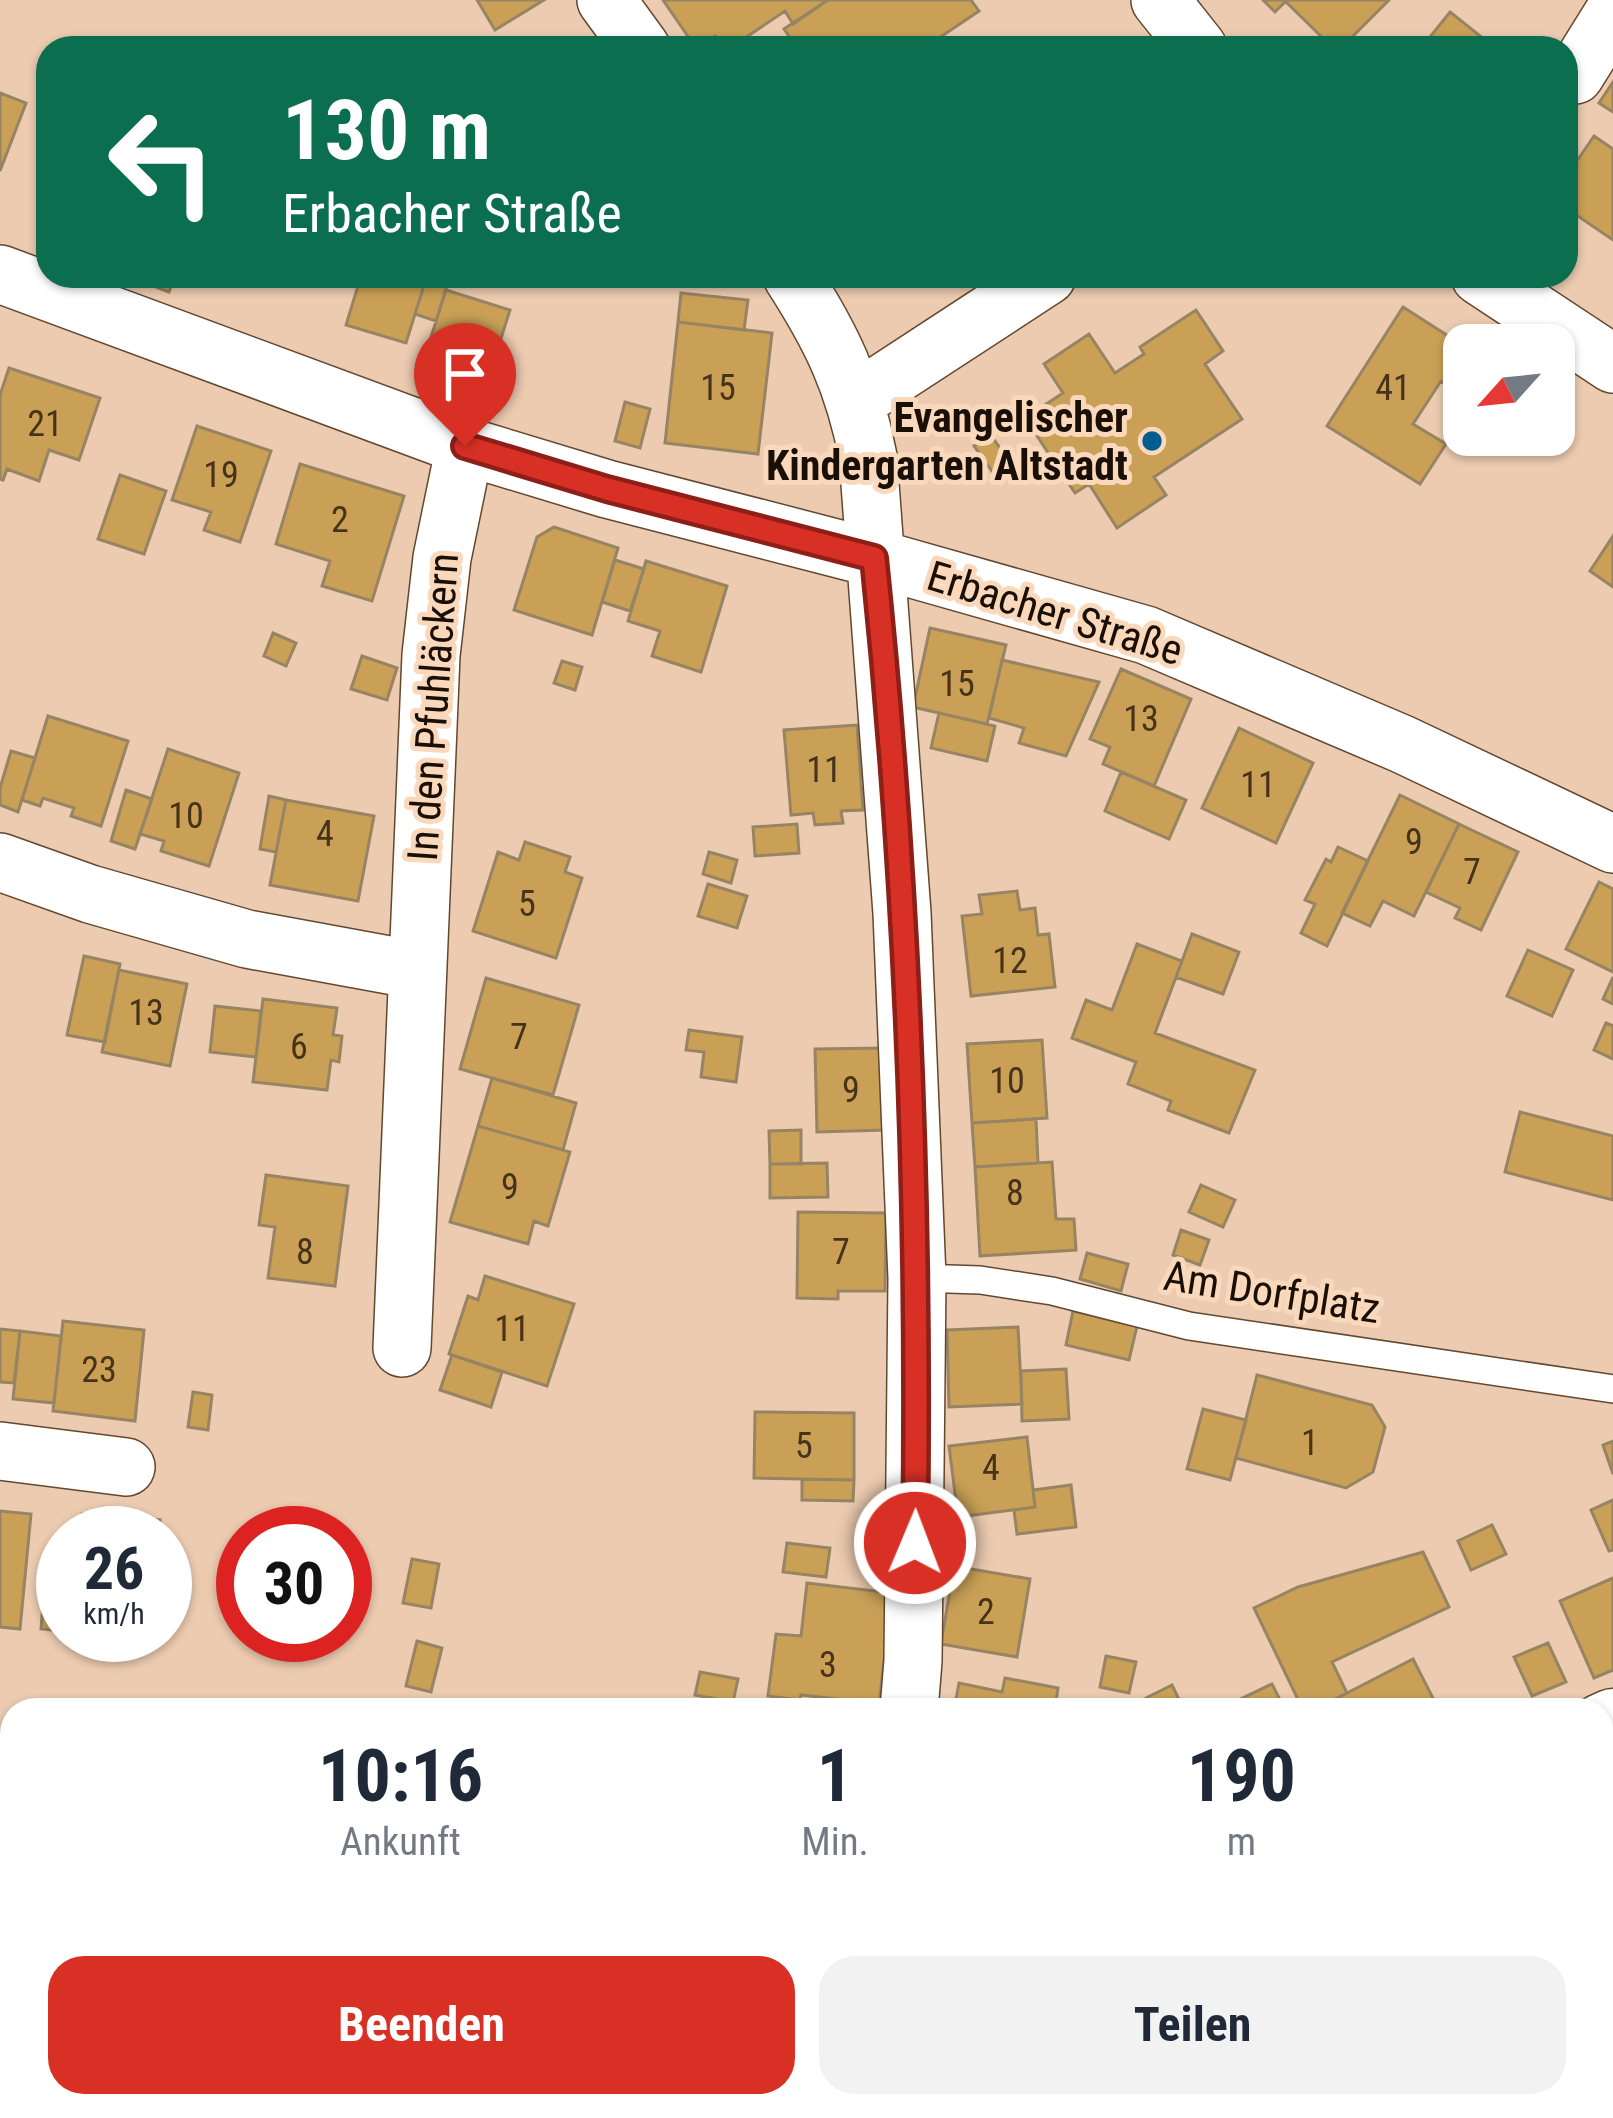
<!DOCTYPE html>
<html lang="de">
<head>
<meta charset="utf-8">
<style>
  :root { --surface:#fff; --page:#f2f2f3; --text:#1f2937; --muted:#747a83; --accent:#d93025 }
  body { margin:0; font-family:"Roboto Condensed",sans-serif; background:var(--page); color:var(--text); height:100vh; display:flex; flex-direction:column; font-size:45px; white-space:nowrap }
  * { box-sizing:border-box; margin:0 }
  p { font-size:39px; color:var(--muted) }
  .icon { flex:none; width:66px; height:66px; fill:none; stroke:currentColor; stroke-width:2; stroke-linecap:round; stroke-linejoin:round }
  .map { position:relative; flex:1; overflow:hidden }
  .drawer { position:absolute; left:0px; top:1698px; width:1614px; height:420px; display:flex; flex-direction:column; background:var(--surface); border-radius:36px 36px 0 0; box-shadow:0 3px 9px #0004 }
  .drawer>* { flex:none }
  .hud { position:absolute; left:36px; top:36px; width:1542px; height:252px; border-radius:36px; box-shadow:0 3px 9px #0004; background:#0b6e4f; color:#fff; overflow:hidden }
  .needle { width:78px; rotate:243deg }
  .tools { position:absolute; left:1443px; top:324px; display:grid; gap:24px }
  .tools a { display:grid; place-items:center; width:132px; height:132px; border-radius:24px; background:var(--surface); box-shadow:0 3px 9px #0004; font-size:60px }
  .speed { position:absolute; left:36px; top:1506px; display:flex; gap:24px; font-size:60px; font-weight:700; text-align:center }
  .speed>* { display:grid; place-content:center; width:156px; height:156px; border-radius:50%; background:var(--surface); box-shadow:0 3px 9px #0004; line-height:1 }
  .speed small { font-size:30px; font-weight:400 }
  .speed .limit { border:18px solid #d22; background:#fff; color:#111 }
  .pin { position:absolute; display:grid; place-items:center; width:102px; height:102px; color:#fff; margin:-123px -51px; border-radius:50% 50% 50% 0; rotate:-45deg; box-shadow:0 0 12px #0007 }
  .pin .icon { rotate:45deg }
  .me { position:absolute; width:132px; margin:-66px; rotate:1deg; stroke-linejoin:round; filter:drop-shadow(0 0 9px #0008) }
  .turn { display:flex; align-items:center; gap:42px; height:252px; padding:0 48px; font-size:54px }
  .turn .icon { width:156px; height:156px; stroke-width:2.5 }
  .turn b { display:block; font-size:84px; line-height:102px }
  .eta { display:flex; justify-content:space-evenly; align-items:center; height:204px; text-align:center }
  .eta b { font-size:72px; font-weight:700; line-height:84px }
  .primary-button { display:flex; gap:24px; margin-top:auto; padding:24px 48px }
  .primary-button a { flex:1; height:138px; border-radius:36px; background:var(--accent); color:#fff; font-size:48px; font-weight:700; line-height:138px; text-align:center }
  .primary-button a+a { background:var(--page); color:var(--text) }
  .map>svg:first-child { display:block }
</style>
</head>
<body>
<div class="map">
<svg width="1613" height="2118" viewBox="0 0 1613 2118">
  <rect width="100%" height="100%" fill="#eccbb0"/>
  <path fill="#da9aac" d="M 1613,1996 L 1613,2062 L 1602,2061 L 1602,1998 Z"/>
  <path fill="#c9a056" stroke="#978463" stroke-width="3" d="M 477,0 L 544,0 L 495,30 Z
    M 663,0 L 828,0 L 793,24 L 785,11 L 730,48 L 724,48 L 715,36 L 696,48 Z
    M 828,0 L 971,0 L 979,11 L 924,48 L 797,48 L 784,29 Z
    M 1263,0 L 1284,0 L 1286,1 L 1275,12 Z
    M 1284,0 L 1389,0 L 1341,48 L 1333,48 Z
    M 1450,12 L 1484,39 L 1477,48 L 1421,48 Z
    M 1613,82 L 1613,112 L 1599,103 Z
    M 0,93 L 26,103 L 0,171 Z
    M 1594,136 L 1613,149 L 1613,240 L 1566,208 L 1566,177 Z
    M 127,276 L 175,276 L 169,292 Z
    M 361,276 L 427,276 L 406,343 L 346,325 Z
    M 427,276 L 450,276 L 436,321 L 415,314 Z
    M 446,290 L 510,310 L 489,376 L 425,356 Z
    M 681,293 L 748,300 L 744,330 L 678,322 Z
    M 1403,307 L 1464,346 L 1464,396 L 1441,381 L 1413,424 L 1446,444 L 1420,484 L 1327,426 Z
    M 1196,310 L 1223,351 L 1205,364 L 1242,419 L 1154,477 L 1166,495 L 1117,528 L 1089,484 L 1075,493 L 1025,418 L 1063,393 L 1044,364 L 1089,334 L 1115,373 L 1144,354 L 1140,347 Z
    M 678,322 L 772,333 L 758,454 L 665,443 Z
    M 9,368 L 100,398 L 79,460 L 49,450 L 39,481 L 7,469 L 3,480 L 0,479 L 0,395 Z
    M 625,402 L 650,409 L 640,448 L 615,441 Z
    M 197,426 L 271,451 L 240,542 L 204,530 L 211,512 L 172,500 Z
    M 991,435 L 1012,466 L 996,477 L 974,446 Z
    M 300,464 L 404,496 L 372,601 L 322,586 L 330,561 L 276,544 Z
    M 120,475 L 166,491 L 144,554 L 98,539 Z
    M 554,527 L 618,548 L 592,635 L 514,610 L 537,537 Z
    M 1613,536 L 1613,587 L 1590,571 Z
    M 615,560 L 644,569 L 630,611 L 602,602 Z
    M 646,561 L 727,586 L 701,672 L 652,656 L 660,631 L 628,621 Z
    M 930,628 L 1006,645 L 987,724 L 913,707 Z
    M 273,633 L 296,643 L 286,666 L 264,656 Z
    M 362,656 L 397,668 L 387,700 L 351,689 Z
    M 1002,660 L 1099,682 L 1066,756 L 1019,743 L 1024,728 L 989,718 Z
    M 562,661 L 582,667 L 575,690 L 554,683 Z
    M 1121,669 L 1191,699 L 1154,786 L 1103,764 L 1110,747 L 1090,739 Z
    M 939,713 L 995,726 L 987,761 L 931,748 Z
    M 48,716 L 128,741 L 101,826 L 71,816 L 74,808 L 43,798 L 40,806 L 22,800 Z
    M 857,725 L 863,810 L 841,811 L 843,823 L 815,825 L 813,813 L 791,815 L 784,730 Z
    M 1239,728 L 1313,763 L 1276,843 L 1202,808 Z
    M 168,749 L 239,773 L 209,866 L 161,851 L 164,841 L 140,834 Z
    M 11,751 L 35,758 L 18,812 L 0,805 L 0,788 Z
    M 1121,772 L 1186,800 L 1169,839 L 1105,811 Z
    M 126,790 L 152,799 L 135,849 L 111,841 Z
    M 1400,795 L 1459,824 L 1414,916 L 1383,901 L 1370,926 L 1342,913 Z
    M 269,796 L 286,800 L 276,852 L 260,849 Z
    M 286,800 L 374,816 L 358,901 L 270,885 Z
    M 797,824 L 799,853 L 755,856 L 753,827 Z
    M 1459,824 L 1518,852 L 1481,930 L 1455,918 L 1460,908 L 1426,892 Z
    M 525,842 L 570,857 L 565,872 L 582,878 L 556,958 L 473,931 L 498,852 L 519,860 Z
    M 1338,847 L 1368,861 L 1327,946 L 1301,933 L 1315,904 L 1305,900 L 1326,859 L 1331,862 Z
    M 709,852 L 737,860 L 731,883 L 703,874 Z
    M 1599,882 L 1613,889 L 1613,972 L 1566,949 Z
    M 708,884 L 747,896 L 737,928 L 698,916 Z
    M 1017,891 L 1020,910 L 1035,908 L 1038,935 L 1049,934 L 1055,987 L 971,996 L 962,916 L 982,914 L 979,895 Z
    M 1192,934 L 1239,952 L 1223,994 L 1176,977 Z
    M 1137,944 L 1182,961 L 1155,1033 L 1255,1070 L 1229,1133 L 1168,1110 L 1171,1101 L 1128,1084 L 1136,1062 L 1072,1038 L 1086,1000 L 1112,1010 Z
    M 1528,950 L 1573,970 L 1552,1016 L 1507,996 Z
    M 84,956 L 120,964 L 105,1042 L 67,1035 Z
    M 119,970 L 187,984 L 170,1066 L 102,1052 Z
    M 1613,977 L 1613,1004 L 1603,999 Z
    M 486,978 L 579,1005 L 553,1095 L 460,1069 Z
    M 263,999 L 337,1008 L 333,1035 L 342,1036 L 339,1062 L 331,1060 L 327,1090 L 253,1082 Z
    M 215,1006 L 261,1011 L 256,1057 L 210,1052 Z
    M 1606,1023 L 1613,1026 L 1613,1059 L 1594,1050 Z
    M 689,1030 L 742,1037 L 736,1082 L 701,1077 L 704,1052 L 686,1050 Z
    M 1042,1040 L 1047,1118 L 972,1123 L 967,1044 Z
    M 885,1048 L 887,1130 L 817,1132 L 815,1049 Z
    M 492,1078 L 576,1103 L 563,1150 L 478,1126 Z
    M 1520,1112 L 1613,1136 L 1613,1200 L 1505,1172 Z
    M 1036,1119 L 1038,1163 L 975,1167 L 972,1123 Z
    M 478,1126 L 570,1152 L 548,1226 L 534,1221 L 528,1244 L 450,1222 Z
    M 801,1130 L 801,1164 L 770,1164 L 769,1131 Z
    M 1052,1162 L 1056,1219 L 1074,1219 L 1076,1250 L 980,1256 L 975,1167 Z
    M 827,1163 L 828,1197 L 770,1198 L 770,1164 Z
    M 266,1175 L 348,1186 L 335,1286 L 268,1278 L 275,1227 L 259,1225 Z
    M 1201,1185 L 1235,1200 L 1223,1227 L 1189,1212 Z
    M 798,1212 L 886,1213 L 885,1291 L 838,1291 L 838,1299 L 797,1298 Z
    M 1181,1230 L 1209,1240 L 1200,1265 L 1173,1255 Z
    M 1087,1253 L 1128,1264 L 1121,1291 L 1080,1279 Z
    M 485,1276 L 574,1304 L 547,1386 L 449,1354 L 468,1296 L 478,1300 Z
    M 1073,1311 L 1137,1326 L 1129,1360 L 1066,1345 Z
    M 63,1321 L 144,1330 L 135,1421 L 53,1411 Z
    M 1018,1327 L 1022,1404 L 949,1407 L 947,1330 Z
    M 0,1329 L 20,1331 L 14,1383 L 0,1382 Z
    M 20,1331 L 61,1336 L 54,1403 L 13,1399 Z
    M 452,1355 L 502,1372 L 491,1407 L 440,1390 Z
    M 1066,1369 L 1069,1419 L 1022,1421 L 1021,1371 Z
    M 1257,1375 L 1372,1405 L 1385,1427 L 1373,1472 L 1346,1488 L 1236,1458 Z
    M 193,1392 L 212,1395 L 208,1430 L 188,1427 Z
    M 1203,1409 L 1246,1420 L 1230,1480 L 1187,1469 Z
    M 755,1412 L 854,1413 L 854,1480 L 754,1478 Z
    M 1027,1437 L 1035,1507 L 958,1517 L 949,1446 Z
    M 1613,1441 L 1613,1474 L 1603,1445 Z
    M 802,1479 L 854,1480 L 853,1501 L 802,1500 Z
    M 1071,1485 L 1076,1527 L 1017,1534 L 1014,1510 L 1035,1507 L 1033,1490 Z
    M 1613,1500 L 1613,1550 L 1609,1551 L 1591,1510 Z
    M 0,1511 L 31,1514 L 20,1629 L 0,1627 Z
    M 82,1514 L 160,1520 L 159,1533 L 80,1533 Z
    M 1492,1525 L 1506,1554 L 1471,1570 L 1458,1541 Z
    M 787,1543 L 830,1548 L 826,1577 L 783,1572 Z
    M 1423,1552 L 1449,1607 L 1332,1662 L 1347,1693 L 1313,1710 L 1303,1710 L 1254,1608 L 1298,1587 Z
    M 412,1559 L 439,1564 L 431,1608 L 403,1603 Z
    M 954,1566 L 1030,1579 L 1017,1657 L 941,1644 Z
    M 45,1578 L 63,1579 L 63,1631 L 41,1629 Z
    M 1613,1578 L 1613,1670 L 1594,1678 L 1560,1601 Z
    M 807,1583 L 892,1593 L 879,1704 L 801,1695 L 800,1700 L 768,1696 L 776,1634 L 801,1636 Z
    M 417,1641 L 442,1648 L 431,1692 L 406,1686 Z
    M 1548,1643 L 1566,1682 L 1532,1696 L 1514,1657 Z
    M 1106,1656 L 1136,1662 L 1129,1693 L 1100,1687 Z
    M 1413,1659 L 1439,1710 L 1313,1710 L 1347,1693 Z
    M 700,1672 L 738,1679 L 733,1702 L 695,1695 Z
    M 1005,1678 L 1058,1688 L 1055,1709 L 1035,1706 L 1035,1710 L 954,1710 L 959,1683 L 1002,1692 Z
    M 1272,1684 L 1285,1710 L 1231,1710 L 1228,1705 Z
    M 1172,1685 L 1184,1710 L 1135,1710 L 1132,1705 Z
    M 1613,1747 L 1613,1842 L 1602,1847 L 1602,1753 Z
    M 13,2106 L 74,2106 L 77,2118 L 15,2118 Z
    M 139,2106 L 213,2106 L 215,2118 L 142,2118 Z
    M 244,2106 L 294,2106 L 245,2115 Z
    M 983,2106 L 988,2106 L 998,2118 L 969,2118 Z
    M 1053,2106 L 1069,2106 L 1086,2118 L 1040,2118 Z
    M 1143,2106 L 1162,2106 L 1179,2110 L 1177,2118 L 1140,2118 Z
    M 1329,2106 L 1426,2106 L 1461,2118 L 1325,2118 Z"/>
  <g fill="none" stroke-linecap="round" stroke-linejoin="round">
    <g stroke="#63472f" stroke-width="30">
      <path id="lane" d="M 917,1278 L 980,1280 L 1052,1291 L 1189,1326 L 1613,1389"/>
    </g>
    <g stroke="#63472f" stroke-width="60">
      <path id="street" d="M 606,0 L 641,48
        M 1160,0 L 1198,48
        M 1575,75 L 1613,14
        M 0,274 L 465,446 L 607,489 L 874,558 L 1146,635 L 1402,744 L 1613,844
        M 792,276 C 832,338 854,384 868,457 L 902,913 L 917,1278 L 913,1661 L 909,1710
        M 1480,276 L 1613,364
        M 857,400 L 1047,276
        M 0,862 L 90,894 L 247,939 L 416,970
        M 402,1348 L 431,655 L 442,558 L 465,446
        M 0,1451 L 126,1467"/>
    </g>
    <g stroke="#63472f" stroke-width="69">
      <path id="secondary" d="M 1602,1727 L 1613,1722
        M 475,2118 L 540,2106
        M 857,2118 L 868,2106"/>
    </g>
    <use href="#lane" stroke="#fff" stroke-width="27"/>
    <use href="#street" stroke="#fff" stroke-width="57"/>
    <use href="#secondary" stroke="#fff" stroke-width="66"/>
  </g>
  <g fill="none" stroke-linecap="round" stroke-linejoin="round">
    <g stroke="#8d1f18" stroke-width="30">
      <path id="route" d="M 465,446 L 607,489 L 874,558 C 908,885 920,1215 915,1543"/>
    </g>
    <use href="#route" stroke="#d93025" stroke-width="21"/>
  </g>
  <circle fill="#005e8e" stroke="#f9d8bc" stroke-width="4.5" cx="1152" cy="441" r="12"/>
  <g text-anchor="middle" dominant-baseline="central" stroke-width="10" stroke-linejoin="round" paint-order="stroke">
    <g font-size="36" fill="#46331a">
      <text x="718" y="388">15</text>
      <text x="1393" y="388">41</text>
      <text x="45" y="424">21</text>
      <text x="221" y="475">19</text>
      <text x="340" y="520">2</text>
      <text x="957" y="684">15</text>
      <text x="1141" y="719">13</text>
      <text x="824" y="770">11</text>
      <text x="1258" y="785">11</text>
      <text x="186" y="816">10</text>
      <text x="325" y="834">4</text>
      <text x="1414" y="842">9</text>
      <text x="1472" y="872">7</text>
      <text x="527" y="904">5</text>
      <text x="1010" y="961">12</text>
      <text x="146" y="1013">13</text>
      <text x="519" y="1037">7</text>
      <text x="299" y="1047">6</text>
      <text x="1007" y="1081">10</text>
      <text x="851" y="1090">9</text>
      <text x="510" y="1187">9</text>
      <text x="1015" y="1193">8</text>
      <text x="305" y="1252">8</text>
      <text x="841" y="1252">7</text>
      <text x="512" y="1329">11</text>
      <text x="99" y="1370">23</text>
      <text x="1310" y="1443">1</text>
      <text x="804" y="1446">5</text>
      <text x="991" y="1468">4</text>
      <text x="986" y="1612">2</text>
      <text x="828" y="1665">3</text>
    </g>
    <g font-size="42" font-weight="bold" fill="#1a0f06" stroke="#f9d8bc" text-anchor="end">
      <text x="1128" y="417">Evangelischer<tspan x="1128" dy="48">Kindergarten Altstadt</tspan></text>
    </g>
    <g font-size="42" fill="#1a0f06" stroke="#f9d8bc">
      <text transform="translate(1055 613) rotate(17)">Erbacher Straße</text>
      <text transform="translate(433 707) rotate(-86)">In den Pfuhläckern</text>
      <text transform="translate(1272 1292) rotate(9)">Am Dorfplatz</text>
    </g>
  </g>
</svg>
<div class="tools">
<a><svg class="needle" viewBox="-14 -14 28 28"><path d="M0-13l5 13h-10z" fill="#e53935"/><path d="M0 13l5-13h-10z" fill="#747a83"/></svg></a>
</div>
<div class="speed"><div>26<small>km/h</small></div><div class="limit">30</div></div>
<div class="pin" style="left:465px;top:446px;background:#d93025"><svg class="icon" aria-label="arrive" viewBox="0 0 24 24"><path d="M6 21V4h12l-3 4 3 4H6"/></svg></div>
<svg class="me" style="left:915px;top:1543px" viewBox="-20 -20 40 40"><circle r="17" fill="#d93025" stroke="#fff" stroke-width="3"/><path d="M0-11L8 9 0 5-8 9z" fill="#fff"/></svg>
<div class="hud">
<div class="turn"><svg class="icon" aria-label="left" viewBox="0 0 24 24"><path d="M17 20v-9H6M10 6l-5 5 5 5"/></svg><div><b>130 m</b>Erbacher Straße</div></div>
</div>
<section class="drawer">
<div class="eta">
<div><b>10:16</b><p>Ankunft</p></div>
<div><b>1</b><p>Min.</p></div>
<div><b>190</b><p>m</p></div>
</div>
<div class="primary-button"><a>Beenden</a><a>Teilen</a></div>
</section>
</div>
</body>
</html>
